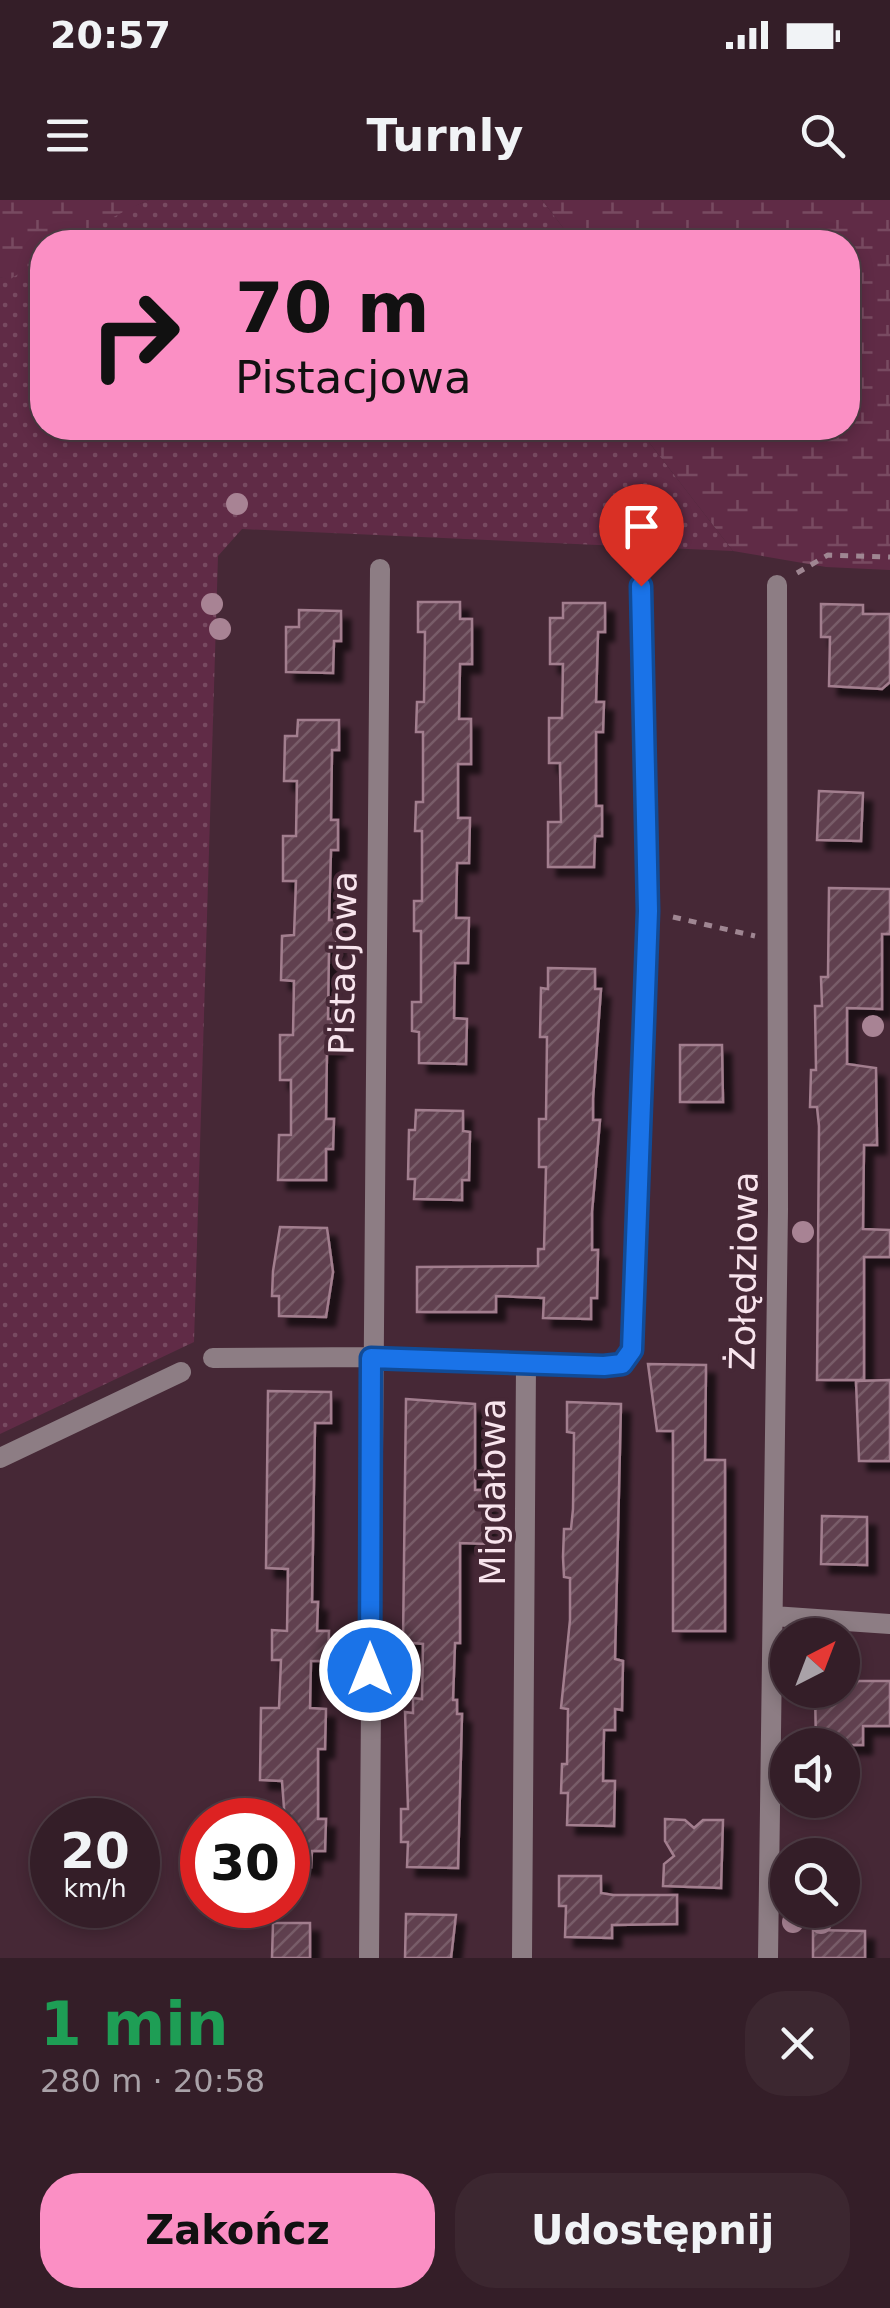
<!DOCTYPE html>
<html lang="pl">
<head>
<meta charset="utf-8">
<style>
  :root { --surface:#341e28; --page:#3c2730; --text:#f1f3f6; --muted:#a9a2a8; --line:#4e3c45; --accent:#fb8fc4 }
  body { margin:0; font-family:"DejaVu Sans",sans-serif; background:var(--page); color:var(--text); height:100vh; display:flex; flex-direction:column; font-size:38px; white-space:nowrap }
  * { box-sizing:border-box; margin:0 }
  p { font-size:32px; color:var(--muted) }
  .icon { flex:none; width:55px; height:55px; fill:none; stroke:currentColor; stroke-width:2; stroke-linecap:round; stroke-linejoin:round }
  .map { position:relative; height:1758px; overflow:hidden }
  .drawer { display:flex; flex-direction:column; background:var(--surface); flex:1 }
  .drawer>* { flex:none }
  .hud { position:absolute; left:30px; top:30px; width:830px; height:210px; border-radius:40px; box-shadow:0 5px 15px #0003,0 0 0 2px var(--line); background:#fb8fc4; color:#111; overflow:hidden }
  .needle { width:65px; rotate:42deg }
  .tools { position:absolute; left:770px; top:1418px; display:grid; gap:20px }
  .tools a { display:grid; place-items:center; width:90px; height:90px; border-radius:50%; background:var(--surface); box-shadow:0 5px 15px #0003,0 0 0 2px var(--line); font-size:50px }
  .speed { position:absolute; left:30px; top:1598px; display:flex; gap:20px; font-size:50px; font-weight:700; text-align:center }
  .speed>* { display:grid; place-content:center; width:130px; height:130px; border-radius:50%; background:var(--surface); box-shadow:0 5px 15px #0003,0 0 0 2px var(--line); line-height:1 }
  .speed small { font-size:25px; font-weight:400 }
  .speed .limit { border:15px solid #d22; background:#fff; color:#111 }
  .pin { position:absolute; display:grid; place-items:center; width:85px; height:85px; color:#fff; margin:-102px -42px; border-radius:50% 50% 50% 0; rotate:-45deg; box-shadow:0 0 10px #0007 }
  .pin .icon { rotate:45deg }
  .me { position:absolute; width:110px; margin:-55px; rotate:0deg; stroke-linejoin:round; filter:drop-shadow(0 0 8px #0008) }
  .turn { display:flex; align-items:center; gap:35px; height:210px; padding:0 40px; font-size:45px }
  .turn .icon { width:130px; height:130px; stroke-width:2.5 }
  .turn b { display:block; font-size:70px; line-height:85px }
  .round { display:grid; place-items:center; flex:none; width:105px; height:105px; border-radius:40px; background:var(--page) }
  .head { display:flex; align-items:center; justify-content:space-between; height:170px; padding:0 40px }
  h1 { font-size:60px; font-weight:700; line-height:75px; color:#1e9e55 }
  .button { display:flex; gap:20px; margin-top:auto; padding:20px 40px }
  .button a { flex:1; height:115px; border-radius:40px; background:var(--accent); color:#111; font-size:40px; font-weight:700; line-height:115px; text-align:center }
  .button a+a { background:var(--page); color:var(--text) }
  .status { display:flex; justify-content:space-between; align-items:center; height:70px; padding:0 50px; background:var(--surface); direction:ltr }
  .status svg { height:28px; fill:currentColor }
  header { display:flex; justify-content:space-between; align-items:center; height:130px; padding:0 40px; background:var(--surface); font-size:45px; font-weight:700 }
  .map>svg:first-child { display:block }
</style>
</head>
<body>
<div class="status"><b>20:57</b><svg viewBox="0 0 49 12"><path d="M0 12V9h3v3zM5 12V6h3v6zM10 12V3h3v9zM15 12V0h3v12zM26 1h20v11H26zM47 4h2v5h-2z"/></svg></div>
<header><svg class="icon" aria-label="menu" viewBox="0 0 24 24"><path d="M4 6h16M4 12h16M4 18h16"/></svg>Turnly<svg class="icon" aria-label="search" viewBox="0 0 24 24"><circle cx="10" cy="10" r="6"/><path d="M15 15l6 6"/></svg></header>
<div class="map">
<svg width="890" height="1758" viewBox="0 0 890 1758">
  <defs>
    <pattern id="grass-dots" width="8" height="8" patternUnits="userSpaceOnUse" patternTransform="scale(2.5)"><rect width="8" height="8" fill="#602b46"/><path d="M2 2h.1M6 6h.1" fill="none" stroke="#784a61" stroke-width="1.8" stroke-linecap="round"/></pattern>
    <pattern id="wetland-marsh" width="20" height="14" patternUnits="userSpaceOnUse" patternTransform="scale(2.5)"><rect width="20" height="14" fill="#602b46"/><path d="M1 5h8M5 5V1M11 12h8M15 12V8" fill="none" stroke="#784a61"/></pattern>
    <pattern id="building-hatch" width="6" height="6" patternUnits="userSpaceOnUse" patternTransform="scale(2.5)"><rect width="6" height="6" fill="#60404f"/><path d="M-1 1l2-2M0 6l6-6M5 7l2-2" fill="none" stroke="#785b69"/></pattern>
    <filter id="shadow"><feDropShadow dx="9" dy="9" stdDeviation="2.5" flood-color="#0009"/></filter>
  </defs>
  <rect width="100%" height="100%" fill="#462836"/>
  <path fill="url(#grass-dots)" d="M 149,0 L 542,0 L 574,42 L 65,42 L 98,21 Z
    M 42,58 L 42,228 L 638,228 L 733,351 L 242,329 L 218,356 L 194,1142 L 0,1234 L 0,77 L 9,79 Z"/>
  <path fill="url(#wetland-marsh)" d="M 0,0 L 149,0 C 117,13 74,42 42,42 L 42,58 L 9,80 L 0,77 Z
    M 542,0 L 890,0 L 890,370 L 826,367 L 733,351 L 638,228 L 848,228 L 848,42 L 574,42 Z"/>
  <path fill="url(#building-hatch)" stroke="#a27e8e" stroke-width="2.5" filter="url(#shadow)" d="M 418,402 L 460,402 L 460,419 L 472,419 L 472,464 L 460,464 L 459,519 L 471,519 L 471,564 L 458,564 L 458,618 L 470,618 L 469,663 L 457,663 L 456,718 L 469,718 L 468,763 L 455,763 L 454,818 L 467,819 L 466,864 L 419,863 L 419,832 L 412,831 L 412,802 L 421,802 L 421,731 L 414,731 L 414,701 L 422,701 L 422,631 L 415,631 L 416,602 L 423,602 L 423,532 L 416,532 L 417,502 L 424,502 L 425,432 L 418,432 Z
    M 563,403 L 605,403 L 605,432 L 598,432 L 596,502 L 604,502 L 603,532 L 596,532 L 596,606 L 602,606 L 602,636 L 595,636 L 594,667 L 548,667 L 548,622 L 561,622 L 560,563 L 549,563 L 549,518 L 562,518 L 563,464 L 550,464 L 550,418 L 563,418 Z
    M 821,404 L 863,405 L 863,414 L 890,414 L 890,482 L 882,489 L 829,486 L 830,437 L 821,437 Z
    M 299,410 L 341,411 L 341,441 L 334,441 L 333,473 L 286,472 L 286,427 L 299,427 Z
    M 298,520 L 339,520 L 339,550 L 332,550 L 331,620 L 338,620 L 338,650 L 331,650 L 329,720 L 337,720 L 336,749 L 329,749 L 328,819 L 335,819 L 335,849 L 327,849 L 326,919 L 334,919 L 333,949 L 326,949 L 326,980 L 278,980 L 279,935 L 291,935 L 291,880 L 280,880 L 280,835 L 293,835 L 294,781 L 281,780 L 282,736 L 294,735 L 296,681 L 283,681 L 283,636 L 296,636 L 297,581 L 284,581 L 285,536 L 297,536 Z
    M 819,591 L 863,593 L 861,641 L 817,640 Z
    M 829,688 L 890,689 L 890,734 L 882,734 L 882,809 L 847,808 L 847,864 L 876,868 L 877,945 L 864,945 L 863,1029 L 890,1030 L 890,1057 L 864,1057 L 864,1180 L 817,1180 L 819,926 L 817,907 L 810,907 L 811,870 L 816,870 L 815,806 L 822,806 L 821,777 L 828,777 Z
    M 548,768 L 595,769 L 595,789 L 601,789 L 593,899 L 593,920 L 600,920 L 592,1012 L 592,1050 L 598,1050 L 597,1098 L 591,1098 L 591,1119 L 543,1118 L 544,1098 L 496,1096 L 496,1112 L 417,1112 L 417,1067 L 538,1066 L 538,1049 L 544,1049 L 546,967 L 539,967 L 539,919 L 546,919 L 547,837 L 540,837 L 541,788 L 548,789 Z
    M 680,845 L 722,845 L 723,902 L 680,902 Z
    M 416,910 L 463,911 L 463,931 L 470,932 L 469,980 L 462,980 L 462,1000 L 414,999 L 415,979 L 408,979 L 409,930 L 415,930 Z
    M 280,1027 L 327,1028 L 333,1072 L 326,1117 L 279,1116 L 279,1096 L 272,1096 L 273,1071 Z
    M 648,1164 L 706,1165 L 705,1260 L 725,1260 L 725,1431 L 673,1431 L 673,1231 L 657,1231 Z
    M 890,1180 L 890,1261 L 859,1261 L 856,1181 Z
    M 268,1191 L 331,1192 L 331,1223 L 315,1223 L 312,1402 L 318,1402 L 317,1431 L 329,1431 L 328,1461 L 311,1461 L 310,1508 L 326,1509 L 325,1549 L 318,1549 L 318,1619 L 326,1619 L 325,1651 L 312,1651 L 311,1667 L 288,1662 L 282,1581 L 260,1580 L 261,1508 L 279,1508 L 281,1460 L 272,1460 L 272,1430 L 287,1431 L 288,1369 L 266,1368 Z
    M 406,1199 L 475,1204 L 475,1290 L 488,1290 L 487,1344 L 460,1343 L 460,1443 L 455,1443 L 453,1500 L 457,1500 L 457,1514 L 462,1514 L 458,1668 L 407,1667 L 408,1642 L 401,1642 L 401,1609 L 408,1609 L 405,1512 L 413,1513 L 413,1498 L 422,1499 L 423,1444 L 403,1442 Z
    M 567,1202 L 621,1204 L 615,1459 L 623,1461 L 622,1510 L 615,1509 L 615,1530 L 604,1530 L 603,1581 L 615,1581 L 614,1626 L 567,1625 L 568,1593 L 561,1593 L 562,1564 L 567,1564 L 568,1509 L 561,1508 L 570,1420 L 570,1378 L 564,1377 L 563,1357 L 564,1329 L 571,1329 L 573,1309 L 574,1233 L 567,1232 Z
    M 822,1316 L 867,1317 L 867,1365 L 821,1364 Z
    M 842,1481 L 890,1481 L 890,1526 L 863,1526 L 863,1545 L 816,1545 L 815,1490 L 842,1490 Z
    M 665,1619 L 685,1620 L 694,1628 L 703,1620 L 723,1620 L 721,1688 L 663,1686 L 664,1664 L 674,1656 L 665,1641 Z
    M 559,1676 L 601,1676 L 601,1693 L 613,1695 L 677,1695 L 677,1724 L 612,1725 L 612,1738 L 565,1737 L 566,1706 L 559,1706 Z
    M 406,1714 L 456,1715 L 451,1758 L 405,1758 Z
    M 273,1723 L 310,1723 L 310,1758 L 272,1758 Z
    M 813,1730 L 865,1731 L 865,1758 L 813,1758 Z"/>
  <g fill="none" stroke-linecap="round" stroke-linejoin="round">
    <path stroke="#9f8692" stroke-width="5" stroke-dasharray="8 8" stroke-linecap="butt" d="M 797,373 L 828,355 L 890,357
      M 673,717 L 755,736"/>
    <path stroke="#8d7d84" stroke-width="20" d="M 213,1158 L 371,1157 L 604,1166 L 622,1164 L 631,1149 L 648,711 L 641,386
      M 0,1258 L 181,1172
      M 773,1416 L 890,1424
      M 369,1758 L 380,369
      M 522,1758 L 526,1164
      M 768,1758 L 778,1009 L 777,385"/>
  </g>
  <g fill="#a88394">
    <circle cx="237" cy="304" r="11"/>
    <circle cx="212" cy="404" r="11"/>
    <circle cx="220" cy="429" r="11"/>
    <circle cx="873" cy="826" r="11"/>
    <circle cx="803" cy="1032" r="11"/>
    <circle cx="793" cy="1722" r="11"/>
    <circle cx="821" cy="1723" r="11"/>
  </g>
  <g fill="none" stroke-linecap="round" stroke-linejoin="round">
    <g stroke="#114b97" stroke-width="25">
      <path id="route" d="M 370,1470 L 371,1158 L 604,1166 L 622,1164 L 632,1150 L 648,711 L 641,386"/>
    </g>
    <use href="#route" stroke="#1a73e8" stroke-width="18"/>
  </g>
  <g text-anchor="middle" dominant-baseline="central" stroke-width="8" stroke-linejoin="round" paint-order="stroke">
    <g font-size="35" fill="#f8e4ed" stroke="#462836">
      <text transform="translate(343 763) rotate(-89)">Pistacjowa</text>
      <text transform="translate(744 1071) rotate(-89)">Żołędziowa</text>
      <text transform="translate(493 1292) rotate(-90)">Migdałowa</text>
    </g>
  </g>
</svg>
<div class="tools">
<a><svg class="needle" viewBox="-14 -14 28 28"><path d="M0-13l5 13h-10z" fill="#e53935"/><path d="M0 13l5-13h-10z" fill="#a9a2a8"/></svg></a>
<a><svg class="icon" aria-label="sound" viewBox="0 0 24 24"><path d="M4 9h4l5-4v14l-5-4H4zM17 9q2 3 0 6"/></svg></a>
<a><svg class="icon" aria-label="search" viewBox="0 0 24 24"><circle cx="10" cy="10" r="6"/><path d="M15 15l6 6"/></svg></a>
</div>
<div class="speed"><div>20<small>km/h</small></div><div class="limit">30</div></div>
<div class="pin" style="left:641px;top:386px;background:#d93025"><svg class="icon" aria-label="arrive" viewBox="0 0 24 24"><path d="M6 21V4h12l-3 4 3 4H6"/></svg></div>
<svg class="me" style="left:370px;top:1470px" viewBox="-20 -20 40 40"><circle r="17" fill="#1a73e8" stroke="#fff" stroke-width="3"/><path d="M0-11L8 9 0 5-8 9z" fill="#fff"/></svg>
<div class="hud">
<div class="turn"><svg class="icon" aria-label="right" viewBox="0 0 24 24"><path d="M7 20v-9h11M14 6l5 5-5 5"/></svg><div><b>70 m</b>Pistacjowa</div></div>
</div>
</div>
<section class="drawer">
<div class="head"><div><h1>1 min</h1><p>280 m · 20:58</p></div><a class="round"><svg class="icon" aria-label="close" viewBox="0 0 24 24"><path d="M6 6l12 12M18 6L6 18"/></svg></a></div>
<div class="button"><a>Zakończ</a><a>Udostępnij</a></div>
</section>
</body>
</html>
